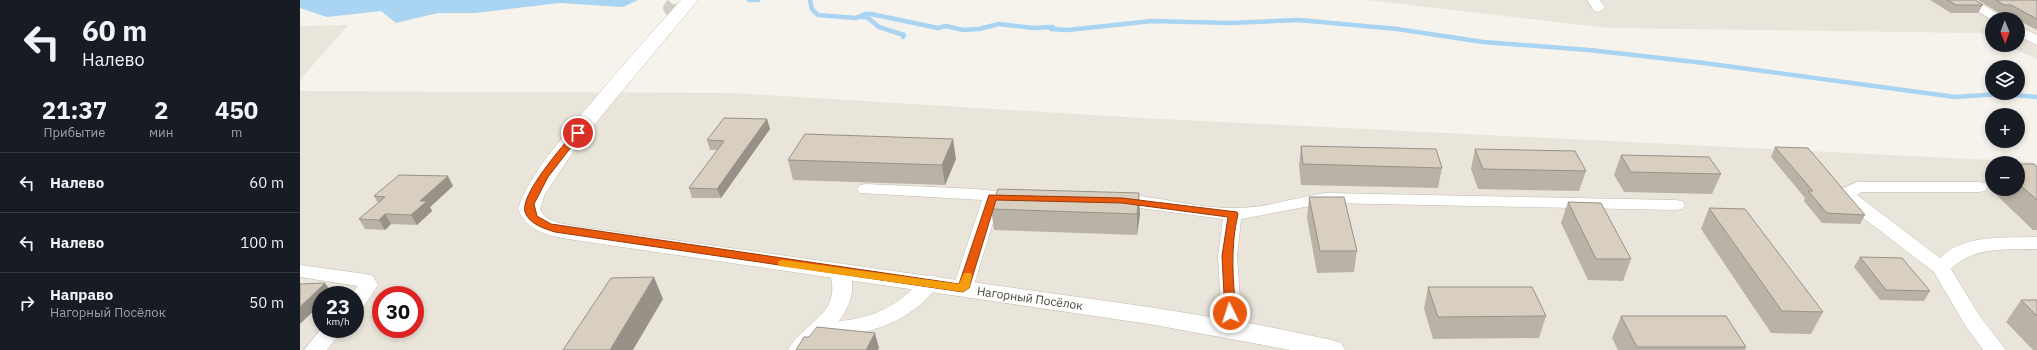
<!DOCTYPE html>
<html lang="ru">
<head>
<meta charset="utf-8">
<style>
  :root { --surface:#171b24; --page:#242831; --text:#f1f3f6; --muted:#9ea1a6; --line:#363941 }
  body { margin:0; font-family:"IBM Plex Sans",sans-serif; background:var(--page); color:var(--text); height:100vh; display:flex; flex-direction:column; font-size:15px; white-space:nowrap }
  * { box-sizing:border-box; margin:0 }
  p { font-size:13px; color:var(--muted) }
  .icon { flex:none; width:22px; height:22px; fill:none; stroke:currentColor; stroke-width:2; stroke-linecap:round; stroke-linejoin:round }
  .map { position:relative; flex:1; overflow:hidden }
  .details { display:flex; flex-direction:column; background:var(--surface); width:300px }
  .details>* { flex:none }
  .top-card { background:#171b24; color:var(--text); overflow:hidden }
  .needle { width:26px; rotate:179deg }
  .buttons { position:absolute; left:1685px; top:12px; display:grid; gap:8px }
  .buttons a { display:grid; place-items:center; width:40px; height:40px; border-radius:50%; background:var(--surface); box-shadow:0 2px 6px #0003; font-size:20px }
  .speed { position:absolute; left:12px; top:286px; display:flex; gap:8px; font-size:20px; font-weight:700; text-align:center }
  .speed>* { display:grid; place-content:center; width:52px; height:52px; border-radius:50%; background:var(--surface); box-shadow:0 2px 6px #0003; line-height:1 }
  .speed small { font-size:10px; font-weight:400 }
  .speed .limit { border:6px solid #d22; background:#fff; color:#111 }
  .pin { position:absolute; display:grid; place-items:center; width:34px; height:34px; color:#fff; margin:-17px; border:2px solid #fff; border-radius:50%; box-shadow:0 1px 4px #0007 }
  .me { position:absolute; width:44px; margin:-22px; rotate:356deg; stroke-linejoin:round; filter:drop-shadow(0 0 3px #0008) }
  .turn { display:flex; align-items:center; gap:14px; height:84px; padding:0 16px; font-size:18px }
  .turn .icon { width:52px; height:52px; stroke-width:2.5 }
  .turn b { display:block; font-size:28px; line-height:34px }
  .eta { display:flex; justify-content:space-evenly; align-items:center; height:68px; text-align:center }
  .eta b { font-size:24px; font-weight:800; line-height:28px }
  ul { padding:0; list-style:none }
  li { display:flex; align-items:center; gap:12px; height:60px; padding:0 16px; border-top:1px solid var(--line) }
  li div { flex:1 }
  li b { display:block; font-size:15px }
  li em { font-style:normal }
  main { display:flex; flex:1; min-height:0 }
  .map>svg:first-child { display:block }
</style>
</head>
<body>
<main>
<section class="details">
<div class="top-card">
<div class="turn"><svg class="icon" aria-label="left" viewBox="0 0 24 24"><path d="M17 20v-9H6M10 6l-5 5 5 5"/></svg><div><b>60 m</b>Налево</div></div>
</div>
<div class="eta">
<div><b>21:37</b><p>Прибытие</p></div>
<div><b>2</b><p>мин</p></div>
<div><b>450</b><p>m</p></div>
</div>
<ul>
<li><svg class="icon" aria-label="left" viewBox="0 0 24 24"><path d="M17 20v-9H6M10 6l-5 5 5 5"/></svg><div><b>Налево</b></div><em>60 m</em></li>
<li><svg class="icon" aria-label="left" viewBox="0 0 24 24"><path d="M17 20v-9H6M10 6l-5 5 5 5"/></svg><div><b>Налево</b></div><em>100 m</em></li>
<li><svg class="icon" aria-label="right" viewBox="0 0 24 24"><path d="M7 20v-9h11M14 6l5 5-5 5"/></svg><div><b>Направо</b><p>Нагорный Посёлок</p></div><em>50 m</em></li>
</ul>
</section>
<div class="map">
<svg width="1737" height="350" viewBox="0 0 1737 350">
  <rect width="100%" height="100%" fill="#f6f3ec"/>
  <path fill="#eae5da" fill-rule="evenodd" d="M 1066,0 L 1737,0 L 1737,59 L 1706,45 L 1718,45 L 1718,19 L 1692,19 L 1692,39 L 1680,33 L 1308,28 Z
    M 48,25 L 0,80 L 0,26 Z
    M 0,91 L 432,93 L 842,118 L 1733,162 L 1737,165 L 1737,350 L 0,350 ZM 1692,163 L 1718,163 L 1718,189 L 1692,189 ZM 21,295 L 55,295 L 55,329 L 21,329 ZM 81,295 L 115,295 L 115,329 L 81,329 Z"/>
  <path fill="#a9d4f2" d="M 0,0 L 338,0 L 323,7 L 260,3 L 175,13 L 138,13 L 96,23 L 81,11 L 27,17 L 0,8 Z"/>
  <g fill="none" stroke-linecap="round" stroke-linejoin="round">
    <path stroke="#a9d4f2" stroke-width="4.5" d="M 449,0 L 458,0
      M 510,0 L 512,9 L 518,15 L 556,18 L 565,14 L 571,14 L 638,28 L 646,26 L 663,30 L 679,29 L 699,24 L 734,28 L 753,27 L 751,29 L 768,30 L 852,21 L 931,23 L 999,20 L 1097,29 L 1183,42 L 1289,50 L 1404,63 L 1655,97 L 1700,94 L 1737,97
      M 561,17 L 567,17 L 579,27 L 604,35 L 603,37"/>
    <path stroke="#d4d0c8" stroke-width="14" stroke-dasharray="14 7" stroke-linecap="butt" d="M 376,15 L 370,8 L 377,0"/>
    <g stroke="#c2bbae" stroke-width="1">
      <path id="minor" d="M 1287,0 L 1300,0 L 1305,8 L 1299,12 L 1294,11 Z
        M 1660,0 L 1675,0 L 1706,19 L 1692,19 L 1692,20 Z
        M 1718,26 L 1737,35 L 1737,45 L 1718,36 Z
        M 1557,182 L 1679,182 L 1685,183 L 1688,187 L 1685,191 L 1679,192 L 1561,192 L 1557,195 L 1640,258 C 1663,234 1707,238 1737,237 L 1737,249 C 1708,250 1673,246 1651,269 L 1679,315 L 1706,350 L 1683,350 L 1665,325 L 1634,272 L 1545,204 L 1538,193 L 1541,189 Z
        M 566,184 L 677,189 C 693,192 710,190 725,194 L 728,198 L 725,202 L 699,203 L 673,288 L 670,293 L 663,295 L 656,293 L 653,288 L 682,200 L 560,193 L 557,189 L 560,185 Z
        M 1026,193 L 1376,200 L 1382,201 L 1385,205 L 1382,209 L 1376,210 L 1026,203 L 941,219 L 937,256 L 942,327 L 939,332 L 932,334 L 925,332 L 922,327 L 918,256 L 923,219 L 817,205 L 811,204 L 808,200 L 811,196 C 824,193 840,196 853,198 C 880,202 906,208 932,208 C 964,209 995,197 1026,193 Z
        M 0,265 L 66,274 L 73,276 L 78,285 L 62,309 L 55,311 L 55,295 L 51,295 L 58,286 L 0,277 Z
        M 539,265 L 546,266 C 558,286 551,304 539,321 C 565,319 587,311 607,294 C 613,289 618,279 625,277 C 629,275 632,276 637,277 L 640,282 C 621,312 589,327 556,334 C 548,336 532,334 525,337 C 521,339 516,347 512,350 L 488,350 C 505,320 544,314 529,271 L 532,266 Z
        M 21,329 L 43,329 L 27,350 L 4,350 Z"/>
    </g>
    <g stroke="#c2bbae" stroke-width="1">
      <path id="tertiary" d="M 381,0 L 398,0 L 279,143 L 245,194 L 240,209 C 246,224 267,224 281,227 L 849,307 L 960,325 L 1032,340 L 1041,343 L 1045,350 L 991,350 L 849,324 L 281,241 C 257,237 228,235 218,209 C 229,176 255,147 277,120 C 310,79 346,39 381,0 Z"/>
    </g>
    <use href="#minor" fill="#fff" fill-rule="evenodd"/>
    <use href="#tertiary" fill="#fff" fill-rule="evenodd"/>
  </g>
  <path fill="#bab2a6" d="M 1630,0 L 1675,0 L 1683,5 L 1678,13 L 1651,13 Z
    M 1678,0 L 1735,0 L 1737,1 L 1737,30 L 1718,20 L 1718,19 L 1716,19 L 1707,14 L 1699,13 Z
    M 467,119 L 470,129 L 421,198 L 392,198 L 389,188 L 418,150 L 410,150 L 407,140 Z
    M 1001,146 L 1142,168 L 1138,188 L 1001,185 L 999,166 Z
    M 1475,147 L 1565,215 L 1560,224 L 1522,223 L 1504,201 L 1505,198 L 1471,157 Z
    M 1175,149 L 1286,171 L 1279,191 L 1178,189 L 1171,169 Z
    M 1321,155 L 1421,174 L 1412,194 L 1324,192 L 1314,175 Z
    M 656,159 L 645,185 L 493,180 L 488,160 Z
    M 1718,164 L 1737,167 L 1737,230 L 1733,230 L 1689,188 L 1687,184 L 1692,176 L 1692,189 L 1718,189 Z
    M 153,186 L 130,207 L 132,211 L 117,225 L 91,224 L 85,230 L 65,229 L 59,219 L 78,203 L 74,196 Z
    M 1009,197 L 1057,251 L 1054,272 L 1017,273 L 1007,218 Z
    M 1268,202 L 1331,259 L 1323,281 L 1288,280 L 1261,223 Z
    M 1409,208 L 1523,312 L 1511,334 L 1471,333 L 1401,229 Z
    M 691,209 L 840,214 L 837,235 L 694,230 Z
    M 1560,257 L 1630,291 L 1624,301 L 1580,300 L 1554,267 Z
    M 1128,287 L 1246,316 L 1239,338 L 1133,339 L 1124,309 Z
    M 1721,300 L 1737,300 L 1737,350 L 1733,350 L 1706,322 Z
    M 1321,316 L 1446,347 L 1445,350 L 1318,350 L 1312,338 Z"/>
  <path fill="#979187" d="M 467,119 L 470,129 L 421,198 L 417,189 Z
    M 653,139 L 656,159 L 645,185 L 642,165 Z
    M 148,176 L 153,186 L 130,207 L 132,211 L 117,225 L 111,215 L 120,201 Z
    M 839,193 L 840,214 L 837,235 L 837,214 Z
    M 85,214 L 91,224 L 85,230 L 79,220 Z
    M 354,277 L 363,299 L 333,350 L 310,350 Z
    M 25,283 L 32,293 L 31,295 L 21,295 L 21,304 L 0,324 L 0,307 Z
    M 575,333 L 579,348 L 578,350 L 566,350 Z"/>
  <path fill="#d8cfc1" stroke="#979187" d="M 1647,0 L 1675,0 L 1683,5 L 1656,5 Z
    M 1696,0 L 1735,0 L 1737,1 L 1737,19 L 1711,5 L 1704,5 Z
    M 424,118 L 467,119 L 417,189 L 389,188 L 424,141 L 407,140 Z
    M 505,134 L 653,139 L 642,165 L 488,160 Z
    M 1001,146 L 1136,149 L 1142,168 L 1003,164 Z
    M 1475,147 L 1508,148 L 1565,215 L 1527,213 L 1508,191 L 1513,191 Z
    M 1175,149 L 1275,151 L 1286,171 L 1183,169 Z
    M 1321,155 L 1409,157 L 1421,174 L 1331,172 Z
    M 1718,164 L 1734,164 L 1737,167 L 1737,200 L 1718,183 Z
    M 99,175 L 148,176 L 120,201 L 127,201 L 111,215 L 85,214 L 79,220 L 59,219 L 85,197 L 74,196 Z
    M 698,189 L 839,193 L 837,214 L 691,209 Z
    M 1009,197 L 1044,197 L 1057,251 L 1020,251 Z
    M 1268,202 L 1301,203 L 1331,259 L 1296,259 Z
    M 1409,208 L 1445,209 L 1523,312 L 1482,311 Z
    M 1560,257 L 1602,258 L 1630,291 L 1586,290 Z
    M 354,277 L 310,350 L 263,350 L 311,278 Z
    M 25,283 L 0,307 L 0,284 Z
    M 1128,287 L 1232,287 L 1246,316 L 1138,317 Z
    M 1721,300 L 1737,300 L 1737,316 Z
    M 1321,316 L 1426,316 L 1446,347 L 1337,347 Z
    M 517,327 L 575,333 L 566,350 L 496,350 L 504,337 L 509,337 Z"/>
  <path fill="#ea580c" stroke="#983908" d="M 275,131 L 281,131 L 282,133 L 248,177 L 234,204 L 237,216 L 251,224 L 659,284 L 689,195 L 822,198 L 937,212 L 938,214 C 930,248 933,279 936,313 L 930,317 L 925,313 L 922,256 L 928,217 L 822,203 L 696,200 L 669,288 L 663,292 L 255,232 C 245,229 229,224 225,212 C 220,194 263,146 275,131 Z"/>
  <path fill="#f59e0b" d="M 483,260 L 659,284 L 664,273 L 671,273 L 672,276 L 669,288 L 663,292 L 479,266 L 478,263 L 479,261 Z"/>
  <g text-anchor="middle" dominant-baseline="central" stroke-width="3" stroke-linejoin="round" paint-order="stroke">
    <g font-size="12" fill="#4b4439" stroke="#fff">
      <text transform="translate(730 298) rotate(8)">Нагорный Посёлок</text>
    </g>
  </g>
</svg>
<div class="buttons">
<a><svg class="needle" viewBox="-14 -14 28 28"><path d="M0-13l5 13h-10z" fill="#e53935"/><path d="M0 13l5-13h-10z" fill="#9ea1a6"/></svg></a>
<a><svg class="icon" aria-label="layers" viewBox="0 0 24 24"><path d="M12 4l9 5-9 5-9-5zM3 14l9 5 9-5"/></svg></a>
<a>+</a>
<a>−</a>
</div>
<div class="speed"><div>23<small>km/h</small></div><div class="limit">30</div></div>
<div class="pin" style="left:278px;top:133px;background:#d93025"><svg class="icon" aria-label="arrive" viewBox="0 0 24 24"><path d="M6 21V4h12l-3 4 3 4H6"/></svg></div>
<svg class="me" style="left:930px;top:313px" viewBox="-20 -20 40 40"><circle r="17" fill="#ea580c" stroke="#fff" stroke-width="3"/><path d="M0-11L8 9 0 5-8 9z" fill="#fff"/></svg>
</div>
</main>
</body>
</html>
